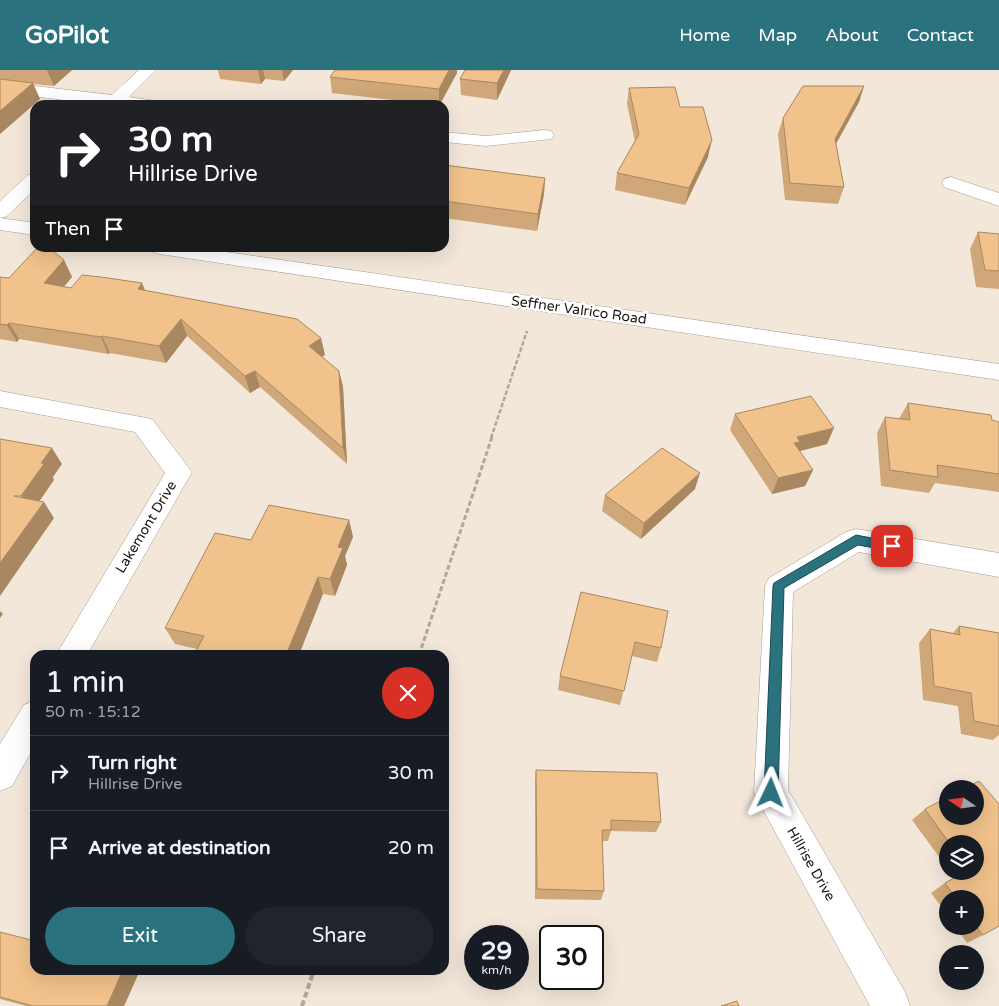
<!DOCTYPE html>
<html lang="en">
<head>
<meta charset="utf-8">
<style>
  :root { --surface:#171b24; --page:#20242c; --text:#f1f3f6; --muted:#9ea1a6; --line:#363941; --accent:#2b727f }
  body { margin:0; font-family:"Varela Round",sans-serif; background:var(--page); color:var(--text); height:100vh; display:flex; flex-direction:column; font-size:19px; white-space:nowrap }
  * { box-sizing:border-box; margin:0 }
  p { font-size:16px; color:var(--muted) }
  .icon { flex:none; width:28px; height:28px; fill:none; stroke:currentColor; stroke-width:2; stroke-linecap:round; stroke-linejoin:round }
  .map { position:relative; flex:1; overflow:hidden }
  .panel { position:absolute; left:30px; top:580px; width:419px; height:325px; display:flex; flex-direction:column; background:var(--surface); border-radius:15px; box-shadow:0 5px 20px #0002 }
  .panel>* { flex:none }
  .hud { position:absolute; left:30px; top:30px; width:419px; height:152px; border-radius:15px; box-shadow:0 5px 20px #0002; background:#202124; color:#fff; overflow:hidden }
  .needle { width:32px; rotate:283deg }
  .tools { position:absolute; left:939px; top:710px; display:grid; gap:10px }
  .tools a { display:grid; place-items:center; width:45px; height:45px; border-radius:50%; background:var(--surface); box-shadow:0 5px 20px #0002; font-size:25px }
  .speed { position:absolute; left:464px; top:855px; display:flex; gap:10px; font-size:25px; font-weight:700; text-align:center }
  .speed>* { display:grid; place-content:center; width:65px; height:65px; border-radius:50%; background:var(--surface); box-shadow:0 5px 20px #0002; line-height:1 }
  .speed small { font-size:12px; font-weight:400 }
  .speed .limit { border:2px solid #111; border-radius:8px; background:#fff; color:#111 }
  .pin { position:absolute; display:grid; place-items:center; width:42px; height:42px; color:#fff; margin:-21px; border-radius:10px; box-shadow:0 2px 8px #0006 }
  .me { position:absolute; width:55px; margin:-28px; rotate:2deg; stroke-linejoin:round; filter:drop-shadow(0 0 4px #0008) }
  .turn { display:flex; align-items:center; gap:18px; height:105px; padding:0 15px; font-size:22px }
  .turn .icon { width:65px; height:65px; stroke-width:2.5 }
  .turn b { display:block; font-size:35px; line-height:42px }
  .then { display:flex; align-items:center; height:48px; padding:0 15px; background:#0003; gap:10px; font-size:19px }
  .round { display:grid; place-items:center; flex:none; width:52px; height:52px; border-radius:26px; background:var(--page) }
  .headline { display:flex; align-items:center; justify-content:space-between; height:85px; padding:0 15px }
  h1 { font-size:30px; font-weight:600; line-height:38px }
  .primary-button { display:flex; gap:10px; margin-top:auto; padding:10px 15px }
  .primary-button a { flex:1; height:58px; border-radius:30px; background:var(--accent); color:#fff; font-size:20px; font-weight:600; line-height:58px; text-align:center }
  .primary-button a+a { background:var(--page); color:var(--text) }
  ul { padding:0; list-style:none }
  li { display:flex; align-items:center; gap:15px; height:75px; padding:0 15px; border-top:1px solid var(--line) }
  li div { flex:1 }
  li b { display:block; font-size:19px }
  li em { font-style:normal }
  header { display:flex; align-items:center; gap:30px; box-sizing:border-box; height:70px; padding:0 25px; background:var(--accent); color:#fff }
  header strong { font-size:24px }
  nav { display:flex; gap:28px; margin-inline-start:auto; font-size:18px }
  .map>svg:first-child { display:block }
</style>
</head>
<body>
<header>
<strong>GoPilot</strong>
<nav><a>Home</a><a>Map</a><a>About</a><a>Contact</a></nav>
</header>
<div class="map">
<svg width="999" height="936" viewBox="0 0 999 936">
  <rect width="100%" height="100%" fill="#f3e7da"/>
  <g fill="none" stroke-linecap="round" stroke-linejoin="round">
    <g stroke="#a79c90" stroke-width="1">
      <path id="minor" d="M 139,0 L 156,0 L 129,27 L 156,31 L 159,35 L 103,35 L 0,22 L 0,12 L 112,25 Z
        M 545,60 L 551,61 L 554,65 L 551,69 L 486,76 L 444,72 L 444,62 L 486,66 Z
        M 35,103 L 35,119 L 7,146 L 0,148 L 0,131 L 28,105 Z
        M 951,107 L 999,123 L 999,136 L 944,117 L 942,113 L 944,109 Z
        M 0,321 L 152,349 L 192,402 L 87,585 L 56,585 L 165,403 L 135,362 L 0,337 Z
        M 856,459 L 999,483 L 999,507 L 859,482 L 793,522 L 788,720 L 905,922 L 910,936 L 870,936 L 754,723 L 765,516 L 769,508 L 846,462 Z
        M 35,630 L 35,675 L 12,716 L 0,721 L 0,674 L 24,635 Z"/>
    </g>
    <g stroke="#a79c90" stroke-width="1">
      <path id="tertiary" d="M 0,148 L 35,153 L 35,165 L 0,160 Z
        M 150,178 L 199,178 L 999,294 L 999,310 L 160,184 L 153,182 Z"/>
    </g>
    <path stroke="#b1a79d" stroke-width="2.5" stroke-dasharray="4.5 2" stroke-linecap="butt" d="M 491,368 L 527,261"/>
    <path stroke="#b1a79d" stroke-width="3" stroke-dasharray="5 2.5" stroke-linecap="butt" d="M 419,585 L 492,367"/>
    <path stroke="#b1a79d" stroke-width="4" stroke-dasharray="6 3" stroke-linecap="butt" d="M 302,936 L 314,900"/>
    <use href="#minor" fill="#fff" fill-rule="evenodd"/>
    <use href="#tertiary" fill="#fff" fill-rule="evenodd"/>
  </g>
  <path fill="#cfa778" d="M 0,0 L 72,0 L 54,16 L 33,14 L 40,29 L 0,64 Z
    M 218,0 L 293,0 L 284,11 L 265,9 L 261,14 L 220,9 Z
    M 335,0 L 457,0 L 457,3 L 440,35 L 435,35 L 332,23 L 330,7 Z
    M 511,0 L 497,30 L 461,25 L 460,9 Z
    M 864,16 L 859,32 L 836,73 L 844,117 L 838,134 L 785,130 L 778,64 L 783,48 Z
    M 629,18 L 680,37 L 708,87 L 685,135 L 615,120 L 617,103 L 635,72 L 627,34 Z
    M 444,95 L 545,108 L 544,124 L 537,161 L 444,148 Z
    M 978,162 L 999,164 L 999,219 L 976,217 L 970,179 Z
    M 64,190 L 72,207 L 64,217 L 71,218 L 145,220 L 325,285 L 322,287 L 339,301 L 343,317 L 347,394 L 260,317 L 250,323 L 187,266 L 166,293 L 110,283 L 108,284 L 19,269 L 17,272 L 0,269 L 0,207 L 9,208 Z
    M 908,333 L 999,352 L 999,422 L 935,413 L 929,423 L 881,416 L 877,363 L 885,347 L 899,349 Z
    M 735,344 L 827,374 L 799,381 L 813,400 L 805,416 L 772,424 L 730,360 Z
    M 695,419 L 641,469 L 602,441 L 605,425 Z
    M 349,450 L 353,467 L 345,486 L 347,495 L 335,526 L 323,524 L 197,579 L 175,574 L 165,558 L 251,470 Z
    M 581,522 L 661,578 L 657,592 L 632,586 L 620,635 L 558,620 L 560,606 Z
    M 959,556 L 999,563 L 999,665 L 993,670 L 961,664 L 958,636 L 923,630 L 919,573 L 930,559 L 953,563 Z
    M 536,700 L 661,752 L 656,762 L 611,761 L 608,771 L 602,771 L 604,821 L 601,830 L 535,829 L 535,712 Z
    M 925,739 L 975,746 L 983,865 L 967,873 L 955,856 L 975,856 L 975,829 L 948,829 L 948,846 L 931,823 L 945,813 L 954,808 L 949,801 L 975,801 L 975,774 L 948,774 L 948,799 L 912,750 Z
    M 0,862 L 140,900 L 124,936 L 26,936 L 0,929 Z"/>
  <path fill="#a98861" d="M 47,0 L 72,0 L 54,16 Z
    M 258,0 L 263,0 L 265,9 L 261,14 Z
    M 282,0 L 293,0 L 284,11 Z
    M 449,0 L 457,0 L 457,3 L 439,35 L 439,19 Z
    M 504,0 L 511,0 L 497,30 L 497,13 Z
    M 33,13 L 40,29 L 0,64 L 0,41 Z
    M 864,16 L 859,32 L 830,85 L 835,69 Z
    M 712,70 L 708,87 L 685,135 L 689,118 Z
    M 545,108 L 544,124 L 537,161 L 538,144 Z
    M 64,190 L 72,207 L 52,230 L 44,213 Z
    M 142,213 L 149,230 L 138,219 Z
    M 181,249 L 187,266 L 166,293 L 159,276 Z
    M 9,253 L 19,269 L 17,272 L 7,255 Z
    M 102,266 L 110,283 L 108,284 L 101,267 Z
    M 321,268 L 325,285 L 312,293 L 309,276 Z
    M 255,301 L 260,317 L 250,323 L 245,306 Z
    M 339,301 L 343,317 L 347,394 L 343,378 Z
    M 834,358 L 827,374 L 796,382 L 787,389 L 797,367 Z
    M 52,378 L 62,394 L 53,407 L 54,410 L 32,442 L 21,426 L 41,393 Z
    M 813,400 L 805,416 L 772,424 L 778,408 Z
    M 700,403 L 695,419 L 641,469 L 644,453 Z
    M 44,432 L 54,448 L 0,526 L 0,493 Z
    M 349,450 L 353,467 L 345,486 L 347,495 L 335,526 L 330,509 L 338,477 Z
    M 318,507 L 323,524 L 299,585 L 286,585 Z
    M 0,541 L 3,544 L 0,548 Z
    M 123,900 L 140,900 L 124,936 L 107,936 Z"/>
  <path fill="#f1c28b" stroke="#a98861" d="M 335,0 L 449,0 L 439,19 L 330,7 Z
    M 465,0 L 504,0 L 497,13 L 460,9 Z
    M 0,9 L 33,13 L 0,41 Z
    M 803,16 L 864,16 L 835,69 L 844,117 L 790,113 L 783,48 Z
    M 675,17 L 680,37 L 703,37 L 712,70 L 689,118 L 617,103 L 639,64 L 629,18 Z
    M 444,95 L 545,108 L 538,144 L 444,131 Z
    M 978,162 L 999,164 L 999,201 L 985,200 Z
    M 37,178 L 49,178 L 64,190 L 44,213 L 71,218 L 82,205 L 101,207 L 142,213 L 138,219 L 297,249 L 321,268 L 309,276 L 339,301 L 343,378 L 255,301 L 245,306 L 181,249 L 159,276 L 102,266 L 101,267 L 9,253 L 7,255 L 0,254 L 0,207 L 9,208 Z
    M 811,326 L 834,358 L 797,367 L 800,372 L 794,373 L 813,400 L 778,408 L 735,344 Z
    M 908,333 L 991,345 L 992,350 L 999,352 L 999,404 L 937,395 L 938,407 L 890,400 L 885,347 L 910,350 Z
    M 0,369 L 52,378 L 41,393 L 44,394 L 21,426 L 14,426 L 44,432 L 0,493 Z
    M 662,378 L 700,403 L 644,453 L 605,425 Z
    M 269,435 L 349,450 L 338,477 L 343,478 L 330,509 L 318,507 L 286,585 L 194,585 L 204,566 L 165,558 L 215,463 L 251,470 Z
    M 581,522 L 668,541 L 661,578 L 635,572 L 624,621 L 560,606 Z
    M 959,556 L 999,563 L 999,656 L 974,651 L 971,623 L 934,616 L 930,559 L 960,565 Z
    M 536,700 L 657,703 L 661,752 L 611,750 L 611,760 L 602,760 L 604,821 L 537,819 Z
    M 979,711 L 999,734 L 999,856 L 983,865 L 975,855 L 975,829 L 956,829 L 945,813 L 967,801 L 975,801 L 975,774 L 950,774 L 925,739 L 948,727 L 948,746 L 975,746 L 975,719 L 964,719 Z
    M 0,862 L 35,871 L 35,900 L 123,900 L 107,936 L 33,936 L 0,927 Z
    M 737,931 L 739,936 L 721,936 Z"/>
  <path fill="#2b727f" stroke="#1c4a53" d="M 856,465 L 892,472 L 898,476 L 892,481 L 858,475 L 784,518 L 778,723 L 776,728 L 771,730 L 766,728 L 764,723 L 773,516 L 774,513 Z"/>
  <g text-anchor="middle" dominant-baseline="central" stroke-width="5" stroke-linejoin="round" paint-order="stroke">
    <g font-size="14" fill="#1c1813" stroke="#fff">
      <text transform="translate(579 240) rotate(8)">Seffner Valrico Road</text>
      <text transform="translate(146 457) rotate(-59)">Lakemont Drive</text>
      <text transform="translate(811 794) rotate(60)">Hillrise Drive</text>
    </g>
  </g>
</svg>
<div class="tools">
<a><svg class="needle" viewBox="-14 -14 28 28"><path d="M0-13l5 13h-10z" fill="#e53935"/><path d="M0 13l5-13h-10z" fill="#9ea1a6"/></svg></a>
<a><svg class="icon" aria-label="layers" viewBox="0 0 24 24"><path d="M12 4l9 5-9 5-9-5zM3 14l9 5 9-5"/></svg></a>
<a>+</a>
<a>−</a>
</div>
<div class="speed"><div>29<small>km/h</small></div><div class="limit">30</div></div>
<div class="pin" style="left:892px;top:476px;background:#d93025"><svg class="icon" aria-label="arrive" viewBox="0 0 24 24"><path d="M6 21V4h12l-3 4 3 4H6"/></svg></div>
<svg class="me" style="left:771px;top:723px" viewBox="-20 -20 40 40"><path d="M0-17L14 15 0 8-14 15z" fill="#2b727f" stroke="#fff" stroke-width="4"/></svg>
<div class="hud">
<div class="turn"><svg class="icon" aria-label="right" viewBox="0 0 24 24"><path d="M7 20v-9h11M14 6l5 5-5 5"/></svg><div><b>30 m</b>Hillrise Drive</div></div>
<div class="then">Then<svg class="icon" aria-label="arrive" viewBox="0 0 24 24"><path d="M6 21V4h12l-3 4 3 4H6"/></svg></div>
</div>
<section class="panel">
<div class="headline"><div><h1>1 min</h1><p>50 m · 15:12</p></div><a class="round" style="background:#d93025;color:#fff"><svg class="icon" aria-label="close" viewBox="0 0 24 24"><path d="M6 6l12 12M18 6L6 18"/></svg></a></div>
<ul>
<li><svg class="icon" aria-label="right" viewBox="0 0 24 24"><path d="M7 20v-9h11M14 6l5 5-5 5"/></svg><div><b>Turn right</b><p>Hillrise Drive</p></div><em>30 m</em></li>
<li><svg class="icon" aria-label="arrive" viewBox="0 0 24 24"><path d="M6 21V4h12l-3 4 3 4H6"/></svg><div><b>Arrive at destination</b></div><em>20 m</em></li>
</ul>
<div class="primary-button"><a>Exit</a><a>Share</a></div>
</section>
</div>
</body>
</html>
